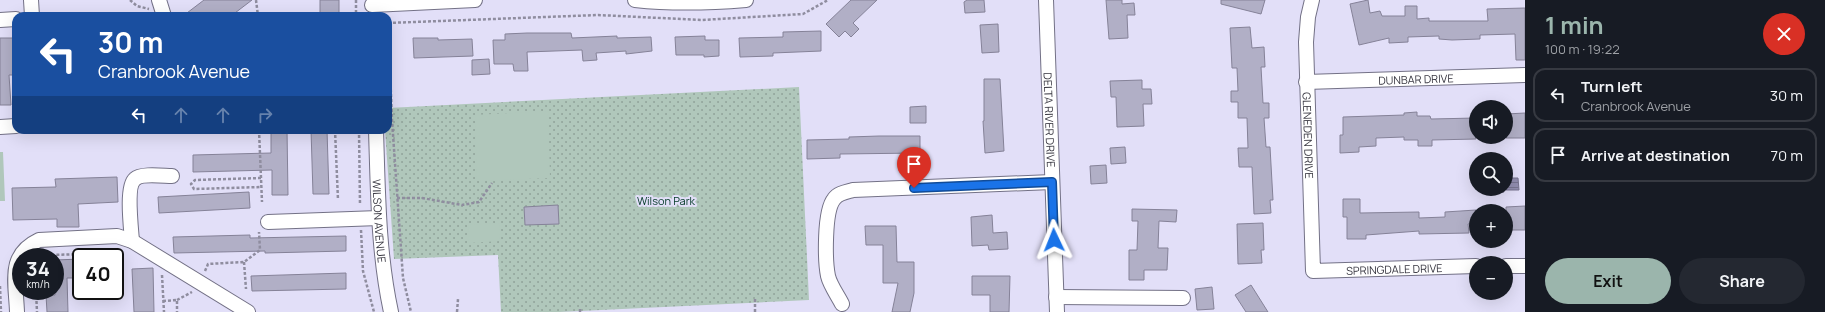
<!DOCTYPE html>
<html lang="en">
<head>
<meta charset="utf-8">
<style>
  :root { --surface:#171b24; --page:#242831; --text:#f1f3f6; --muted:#9ea1a6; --line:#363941; --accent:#9bb5ac }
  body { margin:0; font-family:Manrope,sans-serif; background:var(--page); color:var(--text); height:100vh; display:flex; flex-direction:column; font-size:15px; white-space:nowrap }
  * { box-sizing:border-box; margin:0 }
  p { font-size:13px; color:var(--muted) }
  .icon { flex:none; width:22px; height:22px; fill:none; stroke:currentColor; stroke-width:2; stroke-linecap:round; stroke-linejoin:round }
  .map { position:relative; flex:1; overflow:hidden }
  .drawer { display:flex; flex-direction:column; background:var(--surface); width:300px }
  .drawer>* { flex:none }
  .banner { position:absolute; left:12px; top:12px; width:380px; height:122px; border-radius:12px; box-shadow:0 4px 16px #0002; background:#1a4fa0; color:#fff; overflow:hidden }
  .fabs { position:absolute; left:1469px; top:100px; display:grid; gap:8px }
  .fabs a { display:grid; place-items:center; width:44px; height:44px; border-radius:50%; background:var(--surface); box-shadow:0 4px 16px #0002; font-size:20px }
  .speed { position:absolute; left:12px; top:248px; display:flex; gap:8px; font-size:20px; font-weight:700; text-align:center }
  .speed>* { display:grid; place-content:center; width:52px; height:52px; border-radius:50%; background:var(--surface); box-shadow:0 4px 16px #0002; line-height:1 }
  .speed small { font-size:10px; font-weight:400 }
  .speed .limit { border:2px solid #111; border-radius:6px; background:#fff; color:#111 }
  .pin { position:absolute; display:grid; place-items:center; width:34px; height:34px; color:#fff; margin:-41px -17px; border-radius:50% 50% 50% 0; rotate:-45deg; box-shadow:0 0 4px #0007 }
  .pin .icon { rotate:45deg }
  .me { position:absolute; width:44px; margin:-22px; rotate:358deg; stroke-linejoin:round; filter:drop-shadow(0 0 3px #0008) }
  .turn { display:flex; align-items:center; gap:14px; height:84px; padding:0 20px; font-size:18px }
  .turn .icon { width:52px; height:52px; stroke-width:2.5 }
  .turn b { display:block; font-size:28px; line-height:34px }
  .lanes { display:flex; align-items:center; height:38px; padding:0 20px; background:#0003; justify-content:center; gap:20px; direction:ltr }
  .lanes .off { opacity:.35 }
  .round { display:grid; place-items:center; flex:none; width:42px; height:42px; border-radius:21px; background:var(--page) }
  .overview { display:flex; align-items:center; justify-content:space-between; height:68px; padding:0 20px }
  h1 { font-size:24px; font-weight:700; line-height:30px; color:var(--accent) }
  .cta { display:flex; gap:8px; margin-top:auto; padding:8px 20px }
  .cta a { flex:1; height:46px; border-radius:24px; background:var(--accent); color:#111; font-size:16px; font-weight:700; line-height:46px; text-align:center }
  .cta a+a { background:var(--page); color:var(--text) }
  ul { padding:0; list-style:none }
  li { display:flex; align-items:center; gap:12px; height:54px; margin:0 8px 6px; padding:0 12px; border:2px solid var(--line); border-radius:12px }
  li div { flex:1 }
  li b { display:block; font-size:15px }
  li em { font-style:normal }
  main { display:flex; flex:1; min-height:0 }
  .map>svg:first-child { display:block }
</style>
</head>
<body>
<main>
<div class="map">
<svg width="1525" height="312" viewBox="0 0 1525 312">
  <defs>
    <pattern id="grass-dots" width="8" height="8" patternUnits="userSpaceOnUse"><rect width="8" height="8" fill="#b0c7bb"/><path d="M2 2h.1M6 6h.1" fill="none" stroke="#90a299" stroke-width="1.8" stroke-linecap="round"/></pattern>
    <pattern id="water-rules" width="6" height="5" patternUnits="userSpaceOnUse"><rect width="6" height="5" fill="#928eb0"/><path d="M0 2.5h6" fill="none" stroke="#787591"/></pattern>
  </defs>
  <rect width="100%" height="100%" fill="#e2dff8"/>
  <path fill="url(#grass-dots)" d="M 799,87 L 809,300 L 559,312 L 501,312 L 498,255 L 394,259 L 385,130 L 388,130 L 388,108 Z"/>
  <path fill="#b0c7bb" d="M 548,111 L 550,178 L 477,181 L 475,115 Z
    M 0,152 L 3,152 L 5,201 L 0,201 Z
    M 499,223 L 500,241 L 469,243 L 468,225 Z"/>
  <path fill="url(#water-rules)" stroke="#76738e" d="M 1506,178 L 1518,178 L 1519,190 L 1504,190 L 1504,192 L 1498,193 L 1498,191 L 1495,191 L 1495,189 L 1506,189 Z"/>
  <path fill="#b1afc6" stroke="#858298" d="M 204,0 L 252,0 L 231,16 L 183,16 Z
    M 320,0 L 339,0 L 339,16 L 320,16 Z
    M 851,0 L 877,0 L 853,23 L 859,29 L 851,37 L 845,31 L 839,37 L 826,24 Z
    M 967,0 L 984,0 L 985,12 L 965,13 L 964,2 Z
    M 1106,0 L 1122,0 L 1122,4 L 1134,3 L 1135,15 L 1127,15 L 1128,38 L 1109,39 Z
    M 1221,0 L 1265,0 L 1261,14 L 1221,4 Z
    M 1368,0 L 1370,13 L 1380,11 L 1382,16 L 1405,16 L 1405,6 L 1417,6 L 1417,19 L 1429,18 L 1429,21 L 1488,21 L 1487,9 L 1525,8 L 1525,60 L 1516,60 L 1515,34 L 1480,35 L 1480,39 L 1452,40 L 1439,39 L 1439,36 L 1408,37 L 1408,42 L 1389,43 L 1389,38 L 1359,45 L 1350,4 Z
    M 998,24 L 999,52 L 982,53 L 980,25 Z
    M 1250,27 L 1252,48 L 1264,47 L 1265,67 L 1261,67 L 1263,103 L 1269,103 L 1269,118 L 1264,118 L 1266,147 L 1270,147 L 1273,200 L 1270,200 L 1271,213 L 1254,214 L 1252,167 L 1239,167 L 1238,148 L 1248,148 L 1247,118 L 1238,118 L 1238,102 L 1231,102 L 1231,91 L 1238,91 L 1237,68 L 1232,68 L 1230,28 Z
    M 821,31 L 821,51 L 773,53 L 773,56 L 740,57 L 739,38 L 783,37 L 783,32 Z
    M 527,33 L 571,33 L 572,38 L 617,36 L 617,38 L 651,37 L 652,51 L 626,54 L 626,51 L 596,53 L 597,60 L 583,61 L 582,50 L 527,52 L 528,71 L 514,71 L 513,64 L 494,64 L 493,40 L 505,40 L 505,34 Z
    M 705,36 L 705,40 L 719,40 L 719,56 L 704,57 L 704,55 L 676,55 L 675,37 Z
    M 0,38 L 16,38 L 16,75 L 9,75 L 11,105 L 0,105 Z
    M 413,38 L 438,38 L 438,40 L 472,39 L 473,56 L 414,58 Z
    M 489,59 L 490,74 L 472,75 L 472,60 Z
    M 984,79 L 1000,79 L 1004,151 L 985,153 L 983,121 L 984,121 Z
    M 1142,80 L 1142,89 L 1151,89 L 1152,104 L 1143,104 L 1144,126 L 1117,127 L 1116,97 L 1111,97 L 1110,81 Z
    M 926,106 L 926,123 L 910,123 L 910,107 Z
    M 1417,112 L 1417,116 L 1430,116 L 1431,119 L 1476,118 L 1476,139 L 1432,140 L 1432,146 L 1418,146 L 1418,140 L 1404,140 L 1404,137 L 1376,138 L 1376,146 L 1359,147 L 1359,152 L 1340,153 L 1340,135 L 1343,135 L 1343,117 L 1404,115 L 1404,113 Z
    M 1525,113 L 1525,138 L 1506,138 L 1506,114 Z
    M 271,130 L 287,130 L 288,195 L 272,195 L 272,170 L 193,172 L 193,155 L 271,153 Z
    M 311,130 L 327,130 L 329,194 L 313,194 Z
    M 879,136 L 920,136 L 920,153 L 840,154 L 840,158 L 807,159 L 807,140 L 849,139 L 849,137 Z
    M 1125,147 L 1126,163 L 1111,164 L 1110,148 Z
    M 1106,165 L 1107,183 L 1091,184 L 1090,166 Z
    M 117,177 L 118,202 L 78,204 L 79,227 L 57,227 L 57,219 L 13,220 L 12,188 L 56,187 L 55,179 Z
    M 249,192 L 250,208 L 159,213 L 158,197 Z
    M 1343,199 L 1360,199 L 1360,213 L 1419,212 L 1419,218 L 1445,217 L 1445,212 L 1476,210 L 1476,223 L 1468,224 L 1469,233 L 1419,234 L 1419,231 L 1366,235 L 1366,239 L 1347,239 L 1347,217 L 1343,217 Z
    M 558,205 L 559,224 L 525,225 L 524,207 Z
    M 1525,206 L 1525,230 L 1506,230 L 1506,207 Z
    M 1132,209 L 1177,210 L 1176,222 L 1159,221 L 1158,248 L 1168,248 L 1167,270 L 1144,270 L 1144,280 L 1129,280 L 1129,250 L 1137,250 L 1138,221 L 1132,221 Z
    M 992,215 L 993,233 L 1007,232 L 1008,249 L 989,250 L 988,245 L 972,246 L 971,217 Z
    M 1263,223 L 1264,250 L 1261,250 L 1262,263 L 1238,264 L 1237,224 Z
    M 865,226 L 896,226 L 897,262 L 914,262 L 914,293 L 910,312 L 892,312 L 898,283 L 883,283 L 883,245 L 866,245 Z
    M 250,235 L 250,238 L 346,236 L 346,251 L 265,253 L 265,251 L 174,253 L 173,237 Z
    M 81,259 L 81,278 L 67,278 L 68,312 L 47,312 L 46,295 L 55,295 L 55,260 Z
    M 153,268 L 154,312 L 134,312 L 132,269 Z
    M 346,273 L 346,289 L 252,291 L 251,276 Z
    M 972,276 L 1010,276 L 1009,312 L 990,312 L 990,295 L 972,295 Z
    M 1251,285 L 1268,312 L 1246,312 L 1235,295 Z
    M 1212,287 L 1214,309 L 1197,310 L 1195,289 Z"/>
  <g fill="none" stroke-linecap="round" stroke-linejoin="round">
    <g stroke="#737186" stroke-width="16">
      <g id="minor">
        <path d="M 31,0 L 32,16"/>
        <path d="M 159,0 L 164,16"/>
        <path d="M 635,0 C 672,4 709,3 746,0"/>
        <path id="s1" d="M 1046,0 L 1057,312"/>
        <path id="s2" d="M 1312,0 L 1308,17 L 1306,42 L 1313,271 L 1476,266"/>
        <path d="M 372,5 L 475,0"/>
        <path d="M 0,20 L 16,19"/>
        <path id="s3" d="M 1306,82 L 1525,75"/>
        <path d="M 0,127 L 16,126"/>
        <path id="s4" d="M 376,130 C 378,191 378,252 391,312"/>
        <path d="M 268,222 L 379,218"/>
        <path d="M 132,241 C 131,228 126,186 135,179 C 141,173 164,176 172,176"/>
        <path d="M 1506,266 L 1525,266"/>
        <path d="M 1056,297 L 1183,298"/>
        <path d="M 842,304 C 838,296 830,285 828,276 C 825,261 824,211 834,199 C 838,193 846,192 853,190 L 1052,182"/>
        <path d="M 17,312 C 16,282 7,255 39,240 L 117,236 L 132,241 L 248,312"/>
      </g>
    </g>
    <path stroke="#8f8d9f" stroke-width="2.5" stroke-dasharray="3 2" stroke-linecap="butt" d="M 130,0 L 137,6 L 149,9
      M 256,0 L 258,16
      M 356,0 L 356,16
      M 388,19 L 392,120 L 403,278 L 411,312
      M 388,23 L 598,15 L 702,20 L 803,14 L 828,0
      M 259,130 L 262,202
      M 335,130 L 338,200
      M 359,130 L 360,205
      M 261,178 L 195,180 L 191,184 L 194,189 L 261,187
      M 397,198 L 422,198 L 462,205 L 479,202 L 492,183
      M 361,230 L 363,271 L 374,312
      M 47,257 L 50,255 L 122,253
      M 244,262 L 246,289
      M 205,271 L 208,264 L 244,262 L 260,250 L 259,232
      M 162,275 L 164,312
      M 0,286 L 1,312
      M 36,291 L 37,312
      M 755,299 L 755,312
      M 177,300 L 192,292
      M 163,301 L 177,300 L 177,312
      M 457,312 L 458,299
      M 580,312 L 580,308"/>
    <use href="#minor" stroke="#fff" stroke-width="14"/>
  </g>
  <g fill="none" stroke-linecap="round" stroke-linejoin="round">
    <g stroke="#114b97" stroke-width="10">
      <path id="route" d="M 914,188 L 1052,182 L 1054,240"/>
    </g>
    <use href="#route" stroke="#1a73e8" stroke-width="7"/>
  </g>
  <g text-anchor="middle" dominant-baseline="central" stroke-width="4" stroke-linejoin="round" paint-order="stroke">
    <g font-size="11" fill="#36353f" stroke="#e2dff8">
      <text stroke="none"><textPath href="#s3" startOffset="110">DUNBAR DRIVE</textPath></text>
      <text stroke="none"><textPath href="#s1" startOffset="120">DELTA RIVER DRIVE</textPath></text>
      <text stroke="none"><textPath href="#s2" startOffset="136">GLENEDEN DRIVE</textPath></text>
      <text stroke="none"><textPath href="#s4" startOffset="91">WILSON AVENUE</textPath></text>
      <text stroke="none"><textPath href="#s2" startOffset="353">SPRINGDALE DRIVE</textPath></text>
    </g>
    <g font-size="11" fill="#013825" stroke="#e2dff8">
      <text x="666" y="200">Wilson Park</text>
    </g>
  </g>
</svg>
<div class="fabs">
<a><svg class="icon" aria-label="sound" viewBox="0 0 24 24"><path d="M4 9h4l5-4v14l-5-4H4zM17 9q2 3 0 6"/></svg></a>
<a><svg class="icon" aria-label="search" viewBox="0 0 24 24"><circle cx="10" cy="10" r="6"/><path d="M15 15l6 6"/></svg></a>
<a>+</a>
<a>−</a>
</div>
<div class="speed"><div>34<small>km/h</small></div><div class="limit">40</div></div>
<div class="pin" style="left:914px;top:188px;background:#d93025"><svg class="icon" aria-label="arrive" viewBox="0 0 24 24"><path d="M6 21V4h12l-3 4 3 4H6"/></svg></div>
<svg class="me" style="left:1054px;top:240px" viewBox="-20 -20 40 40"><path d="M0-17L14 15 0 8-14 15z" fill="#1a73e8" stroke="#fff" stroke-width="4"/></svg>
<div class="banner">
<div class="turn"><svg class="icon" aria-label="left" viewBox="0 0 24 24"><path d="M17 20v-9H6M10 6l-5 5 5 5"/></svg><div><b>30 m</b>Cranbrook Avenue</div></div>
<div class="lanes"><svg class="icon" aria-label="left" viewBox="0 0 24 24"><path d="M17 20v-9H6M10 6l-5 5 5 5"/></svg><svg class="icon off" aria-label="ahead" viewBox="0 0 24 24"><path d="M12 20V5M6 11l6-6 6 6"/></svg><svg class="icon off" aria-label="ahead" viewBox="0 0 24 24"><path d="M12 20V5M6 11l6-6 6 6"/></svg><svg class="icon off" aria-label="right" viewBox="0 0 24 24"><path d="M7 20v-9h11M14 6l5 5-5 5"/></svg></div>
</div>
</div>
<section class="drawer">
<div class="overview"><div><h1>1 min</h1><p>100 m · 19:22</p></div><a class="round" style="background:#d93025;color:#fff"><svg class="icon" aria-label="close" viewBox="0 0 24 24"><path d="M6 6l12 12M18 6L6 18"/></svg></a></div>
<ul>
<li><svg class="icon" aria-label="left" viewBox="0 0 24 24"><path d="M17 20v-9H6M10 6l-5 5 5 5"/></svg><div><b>Turn left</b><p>Cranbrook Avenue</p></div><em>30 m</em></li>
<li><svg class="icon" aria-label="arrive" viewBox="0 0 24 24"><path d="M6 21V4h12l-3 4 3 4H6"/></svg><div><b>Arrive at destination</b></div><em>70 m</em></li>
</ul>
<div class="cta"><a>Exit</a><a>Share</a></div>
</section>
</main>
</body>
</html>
